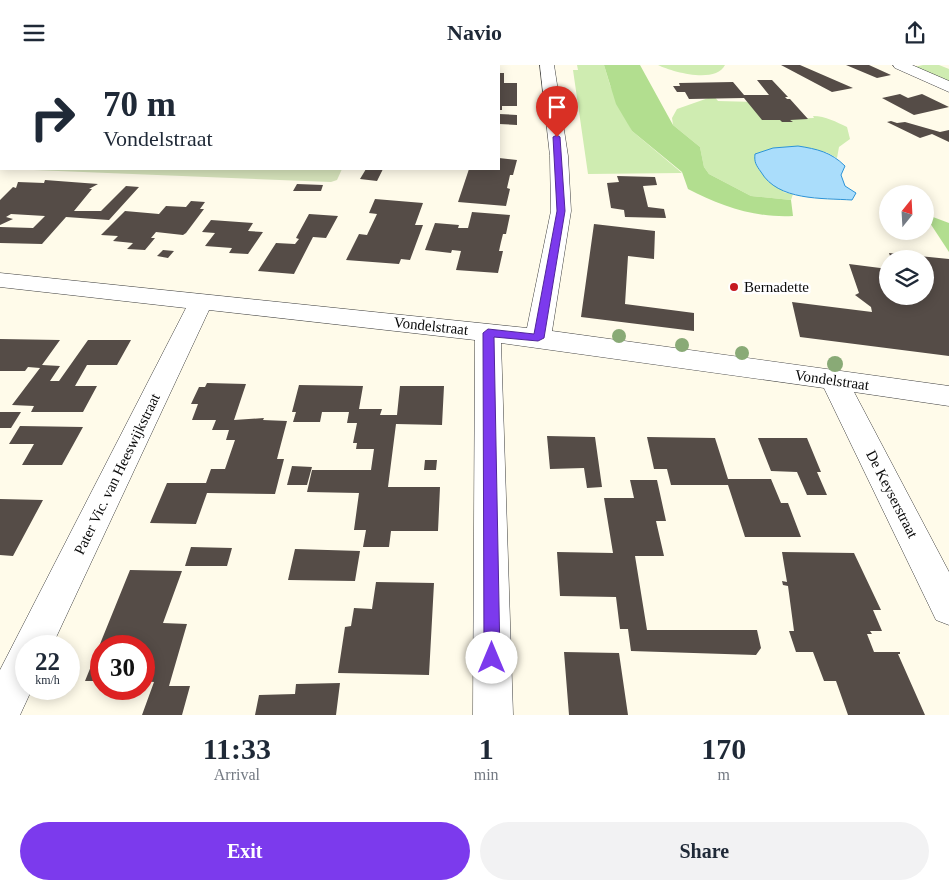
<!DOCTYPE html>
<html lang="en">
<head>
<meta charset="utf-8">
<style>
  :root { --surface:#fff; --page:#f2f2f3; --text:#1f2937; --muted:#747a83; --accent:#7c3aed }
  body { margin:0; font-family:Georgia,serif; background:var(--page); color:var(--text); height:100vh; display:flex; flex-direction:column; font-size:19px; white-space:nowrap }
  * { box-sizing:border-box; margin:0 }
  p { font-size:16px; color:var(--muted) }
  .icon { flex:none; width:28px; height:28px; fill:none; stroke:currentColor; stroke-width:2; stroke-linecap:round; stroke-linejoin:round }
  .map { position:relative; height:650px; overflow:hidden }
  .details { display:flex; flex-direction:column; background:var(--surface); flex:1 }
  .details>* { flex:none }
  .banner { position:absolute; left:0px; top:0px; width:500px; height:105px; box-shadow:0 2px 12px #0003; background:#fff; color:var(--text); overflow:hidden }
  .needle { width:32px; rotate:18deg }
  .tools { position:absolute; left:879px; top:120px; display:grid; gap:10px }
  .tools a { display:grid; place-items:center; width:55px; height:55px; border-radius:50%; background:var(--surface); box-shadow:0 2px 12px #0003; font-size:25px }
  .speed { position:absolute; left:15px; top:570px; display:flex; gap:10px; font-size:25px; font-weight:700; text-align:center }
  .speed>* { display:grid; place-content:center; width:65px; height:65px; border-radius:50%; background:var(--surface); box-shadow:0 2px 12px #0003; line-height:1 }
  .speed small { font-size:12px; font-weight:400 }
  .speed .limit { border:8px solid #d22; background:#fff; color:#111 }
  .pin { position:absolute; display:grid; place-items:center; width:42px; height:42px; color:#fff; margin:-51px -21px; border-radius:50% 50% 50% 0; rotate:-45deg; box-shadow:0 0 5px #0007 }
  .pin .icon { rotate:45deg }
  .me { position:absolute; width:55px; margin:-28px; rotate:0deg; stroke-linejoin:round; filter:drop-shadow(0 0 4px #0008) }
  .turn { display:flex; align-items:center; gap:18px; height:105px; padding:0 20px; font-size:22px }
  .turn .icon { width:65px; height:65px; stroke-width:2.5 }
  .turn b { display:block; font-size:35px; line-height:42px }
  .eta { display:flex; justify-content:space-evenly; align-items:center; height:85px; text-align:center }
  .eta b { font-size:30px; font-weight:600; line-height:35px }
  .primary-button { display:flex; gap:10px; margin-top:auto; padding:10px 20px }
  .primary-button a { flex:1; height:58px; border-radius:30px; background:var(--accent); color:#fff; font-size:20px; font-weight:600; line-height:58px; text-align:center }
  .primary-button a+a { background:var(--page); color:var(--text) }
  header { display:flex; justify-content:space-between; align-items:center; height:65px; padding:0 20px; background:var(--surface); font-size:22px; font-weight:600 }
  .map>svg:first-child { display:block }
</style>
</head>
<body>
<header><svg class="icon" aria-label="menu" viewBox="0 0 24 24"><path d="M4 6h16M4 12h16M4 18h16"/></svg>Navio<svg class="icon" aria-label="share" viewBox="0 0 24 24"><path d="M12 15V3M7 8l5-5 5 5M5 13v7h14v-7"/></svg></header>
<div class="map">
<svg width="949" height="650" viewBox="0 0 949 650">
  <rect width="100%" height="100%" fill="#fffbea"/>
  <path fill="#cfecb1" d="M 577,0 L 604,0 L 610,20 L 632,66 L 682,108 L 588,109 L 573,5 L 578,5 Z
    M 658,0 L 725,0 C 716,19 672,7 658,0 Z
    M 923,0 L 939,0 L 949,4 L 949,18 L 914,2 Z
    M 714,31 L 718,36 L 756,37 L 780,54 L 814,53 L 813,51 C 826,51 836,57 847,62 L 850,74 L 839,82 L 837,93 L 826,87 L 783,127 L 793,129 L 791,135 L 751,131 L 709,109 L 704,102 L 700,82 L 673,60 L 672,53 L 677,44 Z"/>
  <path fill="#b2de8f" d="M 604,0 L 640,0 L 673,60 L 700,82 L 704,102 L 709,109 L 751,131 L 791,135 L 793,151 C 755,153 720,141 688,124 L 682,107 L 632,66 L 616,39 Z
    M 925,149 L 949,158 L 949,187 L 928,155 L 925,155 Z"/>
  <path fill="#d5e2ba" d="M 9,104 L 342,104 L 337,115 L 331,117 Z"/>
  <path fill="#aaddfb" stroke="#2b93d8" d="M 798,81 C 817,84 831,87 845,101 L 841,110 L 845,121 L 856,128 L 852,135 C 822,133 778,136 761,107 C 756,100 754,97 755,89 L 773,83 Z"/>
  <path fill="#554c47" d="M 781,0 L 800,0 L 853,23 L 832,27 Z
    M 846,0 L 869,0 L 891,10 L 877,13 Z
    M 499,8 L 504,8 L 504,18 L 517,18 L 517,41 L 502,41 L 502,45 L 499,45 Z
    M 757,15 L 772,15 L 788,32 L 785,32 L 787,34 L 790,34 L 808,54 L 790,55 L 793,57 L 782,57 L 780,55 L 762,55 L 744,33 L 689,34 L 685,27 L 677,27 L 673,21 L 680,21 L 679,18 L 733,17 L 744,30 L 769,30 Z
    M 900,29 L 908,33 L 922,29 L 949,42 L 914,50 L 882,33 Z
    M 499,49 L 517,50 L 517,60 L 499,59 Z
    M 891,56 L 897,58 L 905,57 L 940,67 L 949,65 L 949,77 L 932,69 L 920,73 L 887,57 Z
    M 499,93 L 517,95 L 513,110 L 510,110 L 507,123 L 510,124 L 506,141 L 458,137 L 469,104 L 499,104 Z
    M 366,104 L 383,104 L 377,116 L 360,114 Z
    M 617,111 L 655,112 L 657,120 L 643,121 L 648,142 L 664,144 L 666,153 L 625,152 L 624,145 L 611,143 L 607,118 L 619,117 Z
    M 45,115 L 98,119 L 89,124 L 92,124 L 74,146 L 101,146 L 126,121 L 139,122 L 109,155 L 66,152 L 42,179 L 0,178 L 0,162 L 33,163 L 45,151 L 11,149 L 6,152 L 13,154 L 0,160 L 0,135 L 13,122 L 16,123 L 18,117 L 44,118 Z
    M 297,119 L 323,120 L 321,126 L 293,126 Z
    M 375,134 L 423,138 L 415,160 L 423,160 L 410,195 L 401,194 L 399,199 L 346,195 L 359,169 L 367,170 L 377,149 L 369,148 Z
    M 191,136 L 205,137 L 200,144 L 204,144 L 186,168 L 183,170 L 156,167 L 151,173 L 155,173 L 145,185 L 127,184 L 133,178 L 113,176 L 118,171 L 101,170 L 125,146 L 159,149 L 166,141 L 186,142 Z
    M 472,147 L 510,150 L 506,169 L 503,169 L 501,177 L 499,186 L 503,186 L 498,208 L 456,205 L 461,186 L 452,185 L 451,188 L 425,185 L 435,158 L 459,160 L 458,163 L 468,163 Z
    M 309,149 L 338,151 L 326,173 L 313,172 L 294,209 L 258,206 L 276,178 L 295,179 L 299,174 L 296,173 L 297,171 Z
    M 211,155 L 253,158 L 248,166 L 263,167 L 248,189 L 229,188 L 232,183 L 205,181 L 215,168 L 202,167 Z
    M 594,159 L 655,166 L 654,194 L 628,191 L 625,239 L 694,248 L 694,266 L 581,252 Z
    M 163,185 L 174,186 L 168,193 L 157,191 Z
    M 889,188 L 949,194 L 949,291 L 800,272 L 792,237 L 872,247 L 871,242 L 855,230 L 859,228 L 849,199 L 888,204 L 888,231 L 925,231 L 925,194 L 891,194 Z
    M 0,274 L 60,275 L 42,300 L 60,301 L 50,316 L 59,316 L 88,275 L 131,275 L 117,300 L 87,300 L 75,321 L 97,321 L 83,347 L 31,347 L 34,341 L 12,340 L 40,303 L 28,302 L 25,306 L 0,306 Z
    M 207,318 L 246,319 L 234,355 L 264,353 L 263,355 L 287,356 L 277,394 L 284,394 L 275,429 L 207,428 L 196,459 L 150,458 L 167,418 L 206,418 L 211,404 L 225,404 L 235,375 L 226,375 L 229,365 L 212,365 L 216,355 L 192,355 L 198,339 L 191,339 L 199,322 L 205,322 Z
    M 299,320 L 363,321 L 359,344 L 382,344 L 380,350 L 397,350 L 400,321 L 444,321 L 442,360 L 396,359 L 388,422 L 440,422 L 438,466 L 391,466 L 389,482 L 363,482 L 366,465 L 354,465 L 359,428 L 307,427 L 312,405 L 371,405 L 374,384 L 356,384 L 357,378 L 353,378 L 357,358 L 347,358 L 349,347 L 322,347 L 320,357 L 293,357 L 296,347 L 292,347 Z
    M 0,347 L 21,347 L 11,363 L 0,363 Z
    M 20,361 L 83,362 L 62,400 L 22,400 L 34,379 L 9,379 Z
    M 547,371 L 595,372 L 602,422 L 587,423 L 584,403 L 550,404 Z
    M 647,372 L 715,373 L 728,414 L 771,414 L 781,438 L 788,438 L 801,472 L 745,472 L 728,420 L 671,420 L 667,404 L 654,404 Z
    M 758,373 L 807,373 L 821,407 L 817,407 L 827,430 L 807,430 L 797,407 L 771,406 Z
    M 425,395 L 437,395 L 436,405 L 424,405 Z
    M 292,401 L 312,402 L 307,420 L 287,420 Z
    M 630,415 L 657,415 L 666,456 L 656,456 L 664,491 L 635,491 L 647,565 L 757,565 L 761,583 L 756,590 L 631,586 L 628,564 L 620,564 L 616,532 L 560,531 L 557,487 L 613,488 L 604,433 L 634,433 Z
    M 0,434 L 43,435 L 13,491 L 0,490 Z
    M 191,482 L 232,483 L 227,501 L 185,501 Z
    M 295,484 L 360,486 L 355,516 L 288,515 Z
    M 782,487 L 854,488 L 881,545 L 873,545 L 882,566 L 870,566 L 872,569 L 867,569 L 874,587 L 900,587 L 900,589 L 898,589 L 925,650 L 848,650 L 836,616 L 824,616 L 813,587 L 796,587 L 789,566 L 794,566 L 788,521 L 783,520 L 782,516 L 787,517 Z
    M 130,505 L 182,506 L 163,558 L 187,559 L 169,621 L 190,621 L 182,650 L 142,650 L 154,617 L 144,616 L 144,581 L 101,581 L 101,616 L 85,616 Z
    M 376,517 L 434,518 L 429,610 L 338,608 L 345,562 L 351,561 L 354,543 L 372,544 Z
    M 564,587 L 619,588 L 628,650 L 569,650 Z
    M 340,618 L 336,650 L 255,650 L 259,630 L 295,629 L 296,619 Z"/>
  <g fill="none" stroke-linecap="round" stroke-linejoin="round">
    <g stroke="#3e3e3e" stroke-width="1">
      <path id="street" d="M 540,0 L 554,0 L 568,91 L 571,146 L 552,266 L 949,321 L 949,341 L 854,327 L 949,507 L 949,560 L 936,555 L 824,323 L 501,278 L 513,650 L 473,650 L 475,275 L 209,245 L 52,581 L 26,581 L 26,624 L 32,624 L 20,650 L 0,650 L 0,605 L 186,243 L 0,222 L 0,208 L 527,263 L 551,146 L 550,91 Z
        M 893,0 L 912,0 L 949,16 L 949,27 L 895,3 Z"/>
    </g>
    <use href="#street" fill="#fff" fill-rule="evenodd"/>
  </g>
  <g fill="#89aa76">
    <circle cx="619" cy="271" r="7"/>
    <circle cx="682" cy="280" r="7"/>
    <circle cx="742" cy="288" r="7"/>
    <circle cx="835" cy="299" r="8"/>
  </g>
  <path fill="#7c3aed" stroke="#51269a" d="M 557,70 L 560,72 L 565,146 L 544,273 L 538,276 L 494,272 L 500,593 L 498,598 L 492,601 L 486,598 L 484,593 L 483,268 L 488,264 L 534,269 L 557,146 L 553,72 Z"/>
  <circle fill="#c51921" stroke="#fff" stroke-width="2" cx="734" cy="222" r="5"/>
  <g text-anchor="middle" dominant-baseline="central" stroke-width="5" stroke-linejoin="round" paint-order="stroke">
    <g font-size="15" fill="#0b0b0b" stroke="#fff" text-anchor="start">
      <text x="744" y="222">Bernadette</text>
    </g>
    <g font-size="15" fill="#0b0b0b" stroke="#fff">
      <text transform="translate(431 261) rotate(6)">Vondelstraat</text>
      <text transform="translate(832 315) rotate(8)">Vondelstraat</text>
      <text transform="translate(117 409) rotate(-64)">Pater Vic. van Heeswijkstraat</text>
      <text transform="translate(892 429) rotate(63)">De Keyserstraat</text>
    </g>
  </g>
</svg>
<div class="tools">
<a><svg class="needle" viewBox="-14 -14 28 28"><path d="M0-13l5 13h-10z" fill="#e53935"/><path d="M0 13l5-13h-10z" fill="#747a83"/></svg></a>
<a><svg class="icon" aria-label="layers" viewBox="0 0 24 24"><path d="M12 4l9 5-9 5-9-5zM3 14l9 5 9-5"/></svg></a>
</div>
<div class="speed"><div>22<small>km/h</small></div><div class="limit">30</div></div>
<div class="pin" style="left:557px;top:72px;background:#d93025"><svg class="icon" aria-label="arrive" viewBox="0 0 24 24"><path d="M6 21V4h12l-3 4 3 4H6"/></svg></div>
<svg class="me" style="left:492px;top:593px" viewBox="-20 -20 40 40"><circle r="19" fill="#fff"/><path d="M0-13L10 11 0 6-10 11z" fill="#7c3aed"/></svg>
<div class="banner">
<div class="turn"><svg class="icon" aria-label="right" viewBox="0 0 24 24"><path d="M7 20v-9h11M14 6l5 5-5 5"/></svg><div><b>70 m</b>Vondelstraat</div></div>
</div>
</div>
<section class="details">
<div class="eta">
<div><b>11:33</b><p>Arrival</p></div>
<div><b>1</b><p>min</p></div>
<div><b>170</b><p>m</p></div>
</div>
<div class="primary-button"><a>Exit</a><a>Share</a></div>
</section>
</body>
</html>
